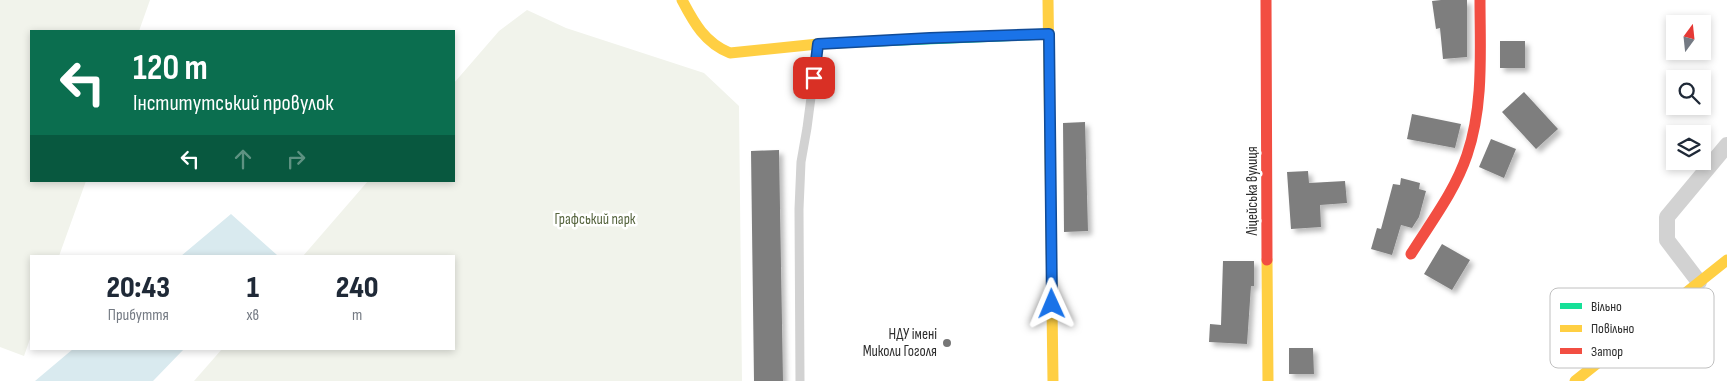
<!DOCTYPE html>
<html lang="uk">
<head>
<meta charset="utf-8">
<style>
  :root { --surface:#fff; --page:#f2f2f3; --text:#1f2937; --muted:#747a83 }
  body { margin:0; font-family:"Sofia Sans Condensed",sans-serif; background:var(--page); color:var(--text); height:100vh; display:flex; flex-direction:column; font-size:19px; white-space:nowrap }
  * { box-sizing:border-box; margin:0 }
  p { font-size:16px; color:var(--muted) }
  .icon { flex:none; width:28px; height:28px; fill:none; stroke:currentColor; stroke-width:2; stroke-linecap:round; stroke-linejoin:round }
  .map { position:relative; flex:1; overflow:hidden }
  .side { position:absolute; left:30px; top:255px; width:425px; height:95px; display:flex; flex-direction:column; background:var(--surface); border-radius:0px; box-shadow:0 2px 8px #0003 }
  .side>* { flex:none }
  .guide { position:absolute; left:30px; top:30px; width:425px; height:152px; border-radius:0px; box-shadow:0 2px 8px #0003; background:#0b6e4f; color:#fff; overflow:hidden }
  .needle { width:32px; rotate:15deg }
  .tools { position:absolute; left:1666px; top:15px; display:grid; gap:10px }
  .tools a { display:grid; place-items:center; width:45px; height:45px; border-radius:0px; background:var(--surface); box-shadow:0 2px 8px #0003; font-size:25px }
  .pin { position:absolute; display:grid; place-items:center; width:42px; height:42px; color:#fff; margin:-21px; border-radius:10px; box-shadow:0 2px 8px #0006 }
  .me { position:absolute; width:55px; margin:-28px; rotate:359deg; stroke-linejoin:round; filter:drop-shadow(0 0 4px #0008) }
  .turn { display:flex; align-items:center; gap:18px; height:105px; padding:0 20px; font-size:22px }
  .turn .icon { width:65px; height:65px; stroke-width:2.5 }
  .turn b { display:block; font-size:35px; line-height:42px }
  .lanes { display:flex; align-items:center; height:48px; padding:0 20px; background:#0003; justify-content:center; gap:25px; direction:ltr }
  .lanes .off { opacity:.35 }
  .eta { display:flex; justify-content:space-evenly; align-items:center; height:85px; text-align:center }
  .eta b { font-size:30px; font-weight:800; line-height:35px }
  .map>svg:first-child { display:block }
</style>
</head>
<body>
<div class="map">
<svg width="1727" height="381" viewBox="0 0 1727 381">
  <defs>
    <filter id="shadow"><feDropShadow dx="4" dy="4" stdDeviation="2.5" flood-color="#0004"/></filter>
  </defs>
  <rect width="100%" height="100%" fill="#fff"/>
  <path fill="#f1f3eb" d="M 0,0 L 150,0 L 139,31 L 31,31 L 31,181 L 86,181 L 59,256 L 31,256 L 31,336 L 24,356 L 0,347 Z
    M 527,10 L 566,28 L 704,73 L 739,106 L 742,381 L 194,381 L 222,349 L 454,349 L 454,256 L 303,256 L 368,181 L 454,181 L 454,83 L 499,31 Z"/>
  <path fill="#d9eaef" d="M 231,214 L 277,255 L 275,256 L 181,256 Z
    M 73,349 L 184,349 L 153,381 L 35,381 Z"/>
  <path fill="#7e7e7e" filter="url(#shadow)" d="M 1441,0 L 1467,0 L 1467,57 L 1443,59 L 1440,28 L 1436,29 L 1432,1 Z
    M 1500,41 L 1525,41 L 1525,68 L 1500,68 Z
    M 1524,92 L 1558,129 L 1536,149 L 1502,112 Z
    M 1412,114 L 1461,124 L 1455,148 L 1407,139 Z
    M 1085,122 L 1088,231 L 1064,232 L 1063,123 Z
    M 1491,139 L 1516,149 L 1504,178 L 1479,167 Z
    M 779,150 L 783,381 L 754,381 L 751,151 Z
    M 1308,171 L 1309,183 L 1345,181 L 1347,203 L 1320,205 L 1321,227 L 1291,229 L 1287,172 Z
    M 1401,178 L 1420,183 L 1419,189 L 1426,191 L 1419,217 L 1412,228 L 1401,225 L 1392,255 L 1371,249 L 1377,228 L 1381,229 L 1393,184 L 1400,185 Z
    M 1442,244 L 1470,260 L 1452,290 L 1424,274 Z
    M 1223,261 L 1254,261 L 1254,286 L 1251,286 L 1247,344 L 1209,342 L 1210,324 L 1221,325 Z
    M 1289,348 L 1313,348 L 1314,374 L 1289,374 Z"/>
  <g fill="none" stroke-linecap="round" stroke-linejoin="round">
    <path stroke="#d2d2d2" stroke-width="9" d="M 800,381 L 799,209 L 801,162 L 807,128 L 818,44"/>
    <path stroke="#d2d2d2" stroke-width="16" d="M 1699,282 L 1667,240 L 1667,217 L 1727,145"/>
    <path stroke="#16e098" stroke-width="11" d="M 878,41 L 1049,34"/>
    <path stroke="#ffcf43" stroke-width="11" d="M 682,0 C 694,23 705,43 730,53 L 818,44 L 878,41
      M 1048,0 L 1053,381
      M 1267,260 L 1268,381
      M 1575,381 L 1727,260"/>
    <path stroke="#f24e42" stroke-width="11" d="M 1266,0 L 1267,260
      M 1411,254 C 1431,222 1455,191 1467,155 C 1484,105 1480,51 1480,0"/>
  </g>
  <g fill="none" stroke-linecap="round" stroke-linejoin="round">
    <g stroke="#114b97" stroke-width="12">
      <path id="route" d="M 814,78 L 818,44 L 930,38 L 1049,34 L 1052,304"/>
    </g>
    <use href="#route" stroke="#1a73e8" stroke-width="9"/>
  </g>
  <circle fill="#767676" stroke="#fff" stroke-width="2" cx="947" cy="343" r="5"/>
  <g text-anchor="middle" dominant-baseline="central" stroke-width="5" stroke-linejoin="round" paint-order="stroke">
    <g font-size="15" fill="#2d2d2d" stroke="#fff">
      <text transform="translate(1252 191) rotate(-90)">Ліцейська вулиця</text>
    </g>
    <g font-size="15" fill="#56643e" stroke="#fff">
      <text x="595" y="219">Графський парк</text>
    </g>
    <g font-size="15" fill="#2d2d2d" stroke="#fff" text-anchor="end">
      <text x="937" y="334">НДУ імені<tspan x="937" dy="17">Миколи Гоголя</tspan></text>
    </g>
  </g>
  <rect x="1550" y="288" width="164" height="80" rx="8" fill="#fff" stroke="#c0c0c0" stroke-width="1"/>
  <rect x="1560" y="303" width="22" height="6" fill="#16e098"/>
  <rect x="1560" y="325" width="22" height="7" fill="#ffcf43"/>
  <rect x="1560" y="348" width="22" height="6" fill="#f24e42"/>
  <g font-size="14" fill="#2d2d2d">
    <text x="1591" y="311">Вільно</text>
    <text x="1591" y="333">Повільно</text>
    <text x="1591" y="356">Затор</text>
  </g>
</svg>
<div class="tools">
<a><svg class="needle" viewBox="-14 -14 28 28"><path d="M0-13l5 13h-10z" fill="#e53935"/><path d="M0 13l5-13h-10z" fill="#747a83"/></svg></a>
<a><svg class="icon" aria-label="search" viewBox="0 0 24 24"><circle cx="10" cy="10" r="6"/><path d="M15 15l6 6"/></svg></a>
<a><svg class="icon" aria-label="layers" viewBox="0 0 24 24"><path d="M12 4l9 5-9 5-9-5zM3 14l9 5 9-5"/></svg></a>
</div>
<div class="pin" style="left:814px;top:78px;background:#d93025"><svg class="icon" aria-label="arrive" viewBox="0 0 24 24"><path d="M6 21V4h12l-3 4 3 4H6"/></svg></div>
<svg class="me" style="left:1052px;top:304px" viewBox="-20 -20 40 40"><path d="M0-17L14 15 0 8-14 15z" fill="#1a73e8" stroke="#fff" stroke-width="4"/></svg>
<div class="guide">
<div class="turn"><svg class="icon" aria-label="left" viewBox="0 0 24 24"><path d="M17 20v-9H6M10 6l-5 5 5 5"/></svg><div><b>120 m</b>Інститутський провулок</div></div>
<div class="lanes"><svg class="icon" aria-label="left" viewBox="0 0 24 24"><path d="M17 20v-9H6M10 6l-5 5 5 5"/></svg><svg class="icon off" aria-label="ahead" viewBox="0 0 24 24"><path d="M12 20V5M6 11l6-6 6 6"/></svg><svg class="icon off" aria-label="right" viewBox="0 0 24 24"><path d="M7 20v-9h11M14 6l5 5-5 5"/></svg></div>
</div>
<section class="side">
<div class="eta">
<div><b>20:43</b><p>Прибуття</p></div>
<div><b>1</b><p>хв</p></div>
<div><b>240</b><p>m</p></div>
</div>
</section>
</div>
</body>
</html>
